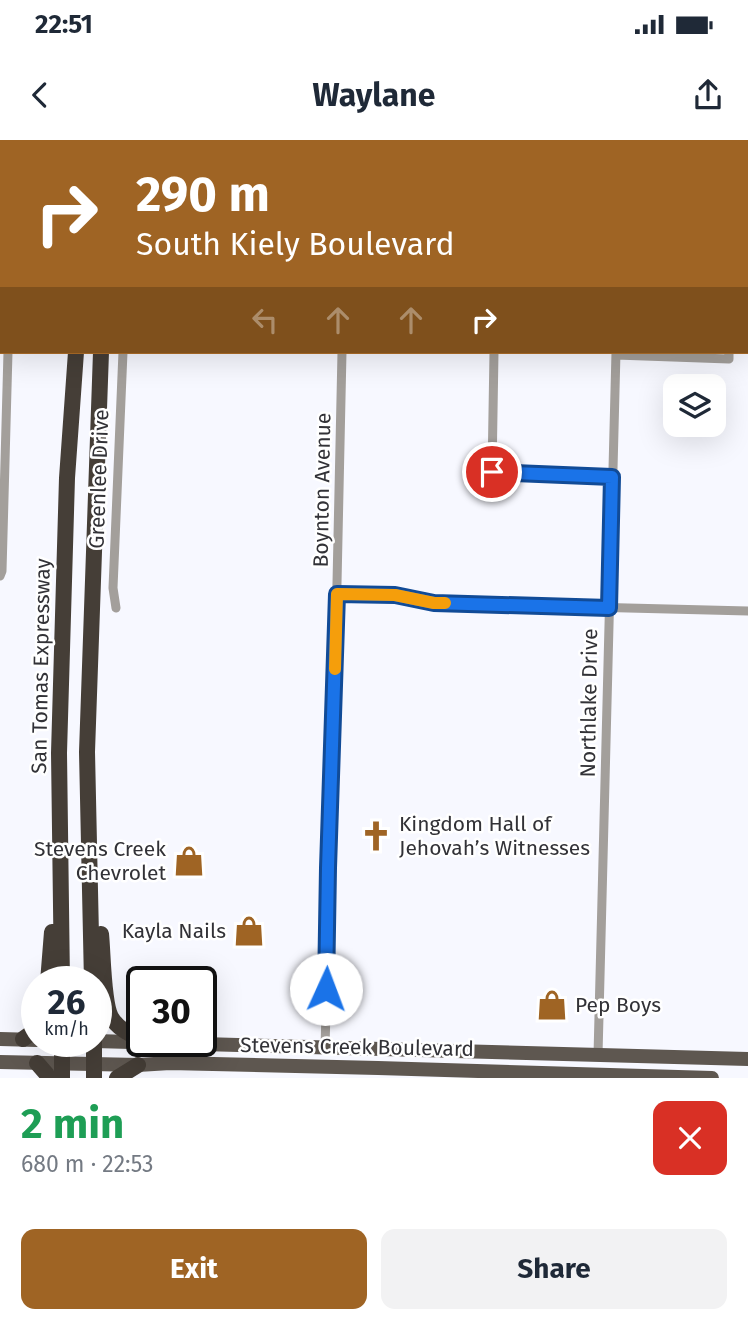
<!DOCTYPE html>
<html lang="en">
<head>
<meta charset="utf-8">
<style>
  :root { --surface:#fff; --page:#f2f2f3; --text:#1f2937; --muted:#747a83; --accent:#9f6424 }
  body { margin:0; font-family:"Fira Sans",sans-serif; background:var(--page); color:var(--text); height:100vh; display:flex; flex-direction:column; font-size:26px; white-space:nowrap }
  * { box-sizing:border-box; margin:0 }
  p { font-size:23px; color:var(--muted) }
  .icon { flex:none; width:38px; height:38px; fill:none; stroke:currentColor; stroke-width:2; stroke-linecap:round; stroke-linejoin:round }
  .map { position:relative; height:938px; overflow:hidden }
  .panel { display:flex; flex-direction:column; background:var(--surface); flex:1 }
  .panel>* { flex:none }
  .hud { position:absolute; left:0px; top:0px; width:749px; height:214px; box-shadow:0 7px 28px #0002; background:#9f6424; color:#fff; overflow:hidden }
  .controls { position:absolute; left:663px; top:234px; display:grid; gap:14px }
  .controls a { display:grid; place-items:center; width:63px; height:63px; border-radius:14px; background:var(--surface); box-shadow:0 7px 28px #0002; font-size:35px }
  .speed { position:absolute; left:21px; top:826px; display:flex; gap:14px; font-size:35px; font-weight:700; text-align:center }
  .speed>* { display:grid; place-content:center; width:91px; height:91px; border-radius:50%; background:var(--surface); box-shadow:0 7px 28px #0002; line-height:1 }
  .speed small { font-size:18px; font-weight:400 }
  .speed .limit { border:4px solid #111; border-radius:10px; background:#fff; color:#111 }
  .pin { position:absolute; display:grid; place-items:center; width:60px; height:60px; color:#fff; margin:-30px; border:4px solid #fff; border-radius:50%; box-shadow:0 2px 7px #0007 }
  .me { position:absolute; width:77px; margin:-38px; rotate:2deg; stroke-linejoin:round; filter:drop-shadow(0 0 5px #0008) }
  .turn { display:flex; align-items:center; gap:24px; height:147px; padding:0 21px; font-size:32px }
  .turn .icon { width:91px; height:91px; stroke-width:2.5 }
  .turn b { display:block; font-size:49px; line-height:60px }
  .lanes { display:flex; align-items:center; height:66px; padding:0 21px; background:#0003; justify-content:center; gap:35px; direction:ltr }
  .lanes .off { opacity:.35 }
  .round { display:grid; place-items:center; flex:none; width:74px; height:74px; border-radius:14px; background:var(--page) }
  .overview { display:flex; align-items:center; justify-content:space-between; height:119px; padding:0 21px }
  h1 { font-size:42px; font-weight:700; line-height:52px; color:#1e9e55 }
  .primary-button { display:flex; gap:14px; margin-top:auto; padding:14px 21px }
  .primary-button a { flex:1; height:80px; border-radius:14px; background:var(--accent); color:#fff; font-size:28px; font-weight:700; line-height:80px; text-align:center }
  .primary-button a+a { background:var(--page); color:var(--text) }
  .status { display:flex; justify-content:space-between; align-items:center; height:49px; padding:0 35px; background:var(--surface); direction:ltr }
  .status svg { height:19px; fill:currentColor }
  header { display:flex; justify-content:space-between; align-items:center; height:91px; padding:0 21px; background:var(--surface); font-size:32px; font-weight:700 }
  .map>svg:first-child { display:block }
</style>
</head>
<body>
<div class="status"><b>22:51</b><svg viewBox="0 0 49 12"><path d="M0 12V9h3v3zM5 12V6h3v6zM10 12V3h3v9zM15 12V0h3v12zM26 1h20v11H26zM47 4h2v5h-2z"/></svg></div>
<header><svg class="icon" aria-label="back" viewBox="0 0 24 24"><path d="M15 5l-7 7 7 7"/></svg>Waylane<svg class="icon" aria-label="share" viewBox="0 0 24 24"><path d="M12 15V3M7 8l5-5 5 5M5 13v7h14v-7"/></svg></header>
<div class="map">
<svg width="748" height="938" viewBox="0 0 748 938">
  <rect width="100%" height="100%" fill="#f7f8ff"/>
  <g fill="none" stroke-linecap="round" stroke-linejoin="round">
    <path stroke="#a39f9b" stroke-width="9" d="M 7,2 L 7,0
      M 348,2 L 348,0
      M 498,2 L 498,0
      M 621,2 L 621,0
      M 736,2 L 736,0
      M 0,72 L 2,72
      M 0,195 L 2,195
      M 494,212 L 492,333 L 612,337
      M 616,215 L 729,219 L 729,212
      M 0,436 L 2,431 L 8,212
      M 337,454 L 395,455 L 434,463 L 748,471
      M 116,468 L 113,448 L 123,212
      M 325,908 L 329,760 L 328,728 L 337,443 L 342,212
      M 598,915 L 616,212"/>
    <path stroke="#5e5750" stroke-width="14" d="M 0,899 L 37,900
      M 95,901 L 748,919
      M 0,922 L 138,925 L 170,923 L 378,928 L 712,938"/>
    <path stroke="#453e37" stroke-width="16" d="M 76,2 L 76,0
      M 90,2 L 90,0
      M 116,2 L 116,0
      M 101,794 C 103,812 103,863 111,877 C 118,889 130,894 142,900
      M 48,842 L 52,792
      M 62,842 L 59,613 L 67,338 L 76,212
      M 92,842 L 87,612 L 101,212
      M 23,899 L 37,889
      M 62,901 L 62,938
      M 94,901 L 94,938
      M 37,923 L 50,938
      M 117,938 L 138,925"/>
  </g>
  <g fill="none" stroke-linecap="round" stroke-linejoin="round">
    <g stroke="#114b97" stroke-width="18">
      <path id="route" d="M 326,849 L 328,728 L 337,454 L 395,455 L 434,463 L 609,468 L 612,337 L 492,332"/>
    </g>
    <use href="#route" stroke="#1a73e8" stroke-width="12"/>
    <path stroke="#f59e0b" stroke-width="12" d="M 335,529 L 337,454 L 395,455 L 434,463 L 445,463"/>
  </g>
  <defs>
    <g id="church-bare" transform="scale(2.415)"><path d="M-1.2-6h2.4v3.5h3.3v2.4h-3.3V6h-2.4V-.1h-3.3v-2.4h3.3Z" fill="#9f6424" stroke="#fff" stroke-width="2.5" paint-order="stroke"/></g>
    <g id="shop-bare" transform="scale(2.415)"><path d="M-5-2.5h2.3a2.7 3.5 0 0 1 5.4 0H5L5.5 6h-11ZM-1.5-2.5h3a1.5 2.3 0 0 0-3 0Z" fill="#9f6424" stroke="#fff" stroke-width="2.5" paint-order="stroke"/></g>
  </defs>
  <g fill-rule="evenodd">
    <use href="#church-bare" x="376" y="696"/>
    <use href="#shop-bare" x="189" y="721"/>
    <use href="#shop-bare" x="249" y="791"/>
    <use href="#shop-bare" x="552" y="865"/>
  </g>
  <g text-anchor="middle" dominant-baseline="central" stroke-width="5" stroke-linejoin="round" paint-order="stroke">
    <g font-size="21" fill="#323237" stroke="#fff">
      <text transform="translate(99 339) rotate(-88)">Greenlee Drive</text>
      <text transform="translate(322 350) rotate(-89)">Boynton Avenue</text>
      <text transform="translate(41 526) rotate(-89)">San Tomas Expressway</text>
      <text transform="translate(589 563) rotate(-89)">Northlake Drive</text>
      <text transform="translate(357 907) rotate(1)">Stevens Creek Boulevard</text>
    </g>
    <g font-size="21" fill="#323237" stroke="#fff" text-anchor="start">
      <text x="399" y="684">Kingdom Hall of<tspan x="399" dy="24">Jehovah’s Witnesses</tspan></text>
      <text x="166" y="709" text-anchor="end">Stevens Creek<tspan x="166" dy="24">Chevrolet</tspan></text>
      <text x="226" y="791" text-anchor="end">Kayla Nails</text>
      <text x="575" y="865">Pep Boys</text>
    </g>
  </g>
</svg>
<div class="controls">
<a><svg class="icon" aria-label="layers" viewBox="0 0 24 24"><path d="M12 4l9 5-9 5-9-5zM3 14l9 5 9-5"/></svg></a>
</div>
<div class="speed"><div>26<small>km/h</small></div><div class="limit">30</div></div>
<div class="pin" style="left:492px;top:332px;background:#d93025"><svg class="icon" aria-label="arrive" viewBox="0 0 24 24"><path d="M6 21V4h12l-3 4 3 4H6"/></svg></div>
<svg class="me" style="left:326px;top:849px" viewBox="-20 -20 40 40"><circle r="19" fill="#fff"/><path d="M0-13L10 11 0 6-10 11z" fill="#1a73e8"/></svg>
<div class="hud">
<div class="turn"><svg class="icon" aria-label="right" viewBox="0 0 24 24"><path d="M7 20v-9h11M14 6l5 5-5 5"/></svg><div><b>290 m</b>South Kiely Boulevard</div></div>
<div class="lanes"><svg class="icon off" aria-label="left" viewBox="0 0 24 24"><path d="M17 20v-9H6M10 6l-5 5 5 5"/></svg><svg class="icon off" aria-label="ahead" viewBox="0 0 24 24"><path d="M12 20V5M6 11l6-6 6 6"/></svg><svg class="icon off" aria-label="ahead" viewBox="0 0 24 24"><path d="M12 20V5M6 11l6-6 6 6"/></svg><svg class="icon" aria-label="right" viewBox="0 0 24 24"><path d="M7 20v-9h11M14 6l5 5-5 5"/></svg></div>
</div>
</div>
<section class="panel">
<div class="overview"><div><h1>2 min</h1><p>680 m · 22:53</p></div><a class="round" style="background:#d93025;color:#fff"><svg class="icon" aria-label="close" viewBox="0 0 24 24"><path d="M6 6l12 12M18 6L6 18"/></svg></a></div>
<div class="primary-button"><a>Exit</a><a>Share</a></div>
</section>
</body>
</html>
